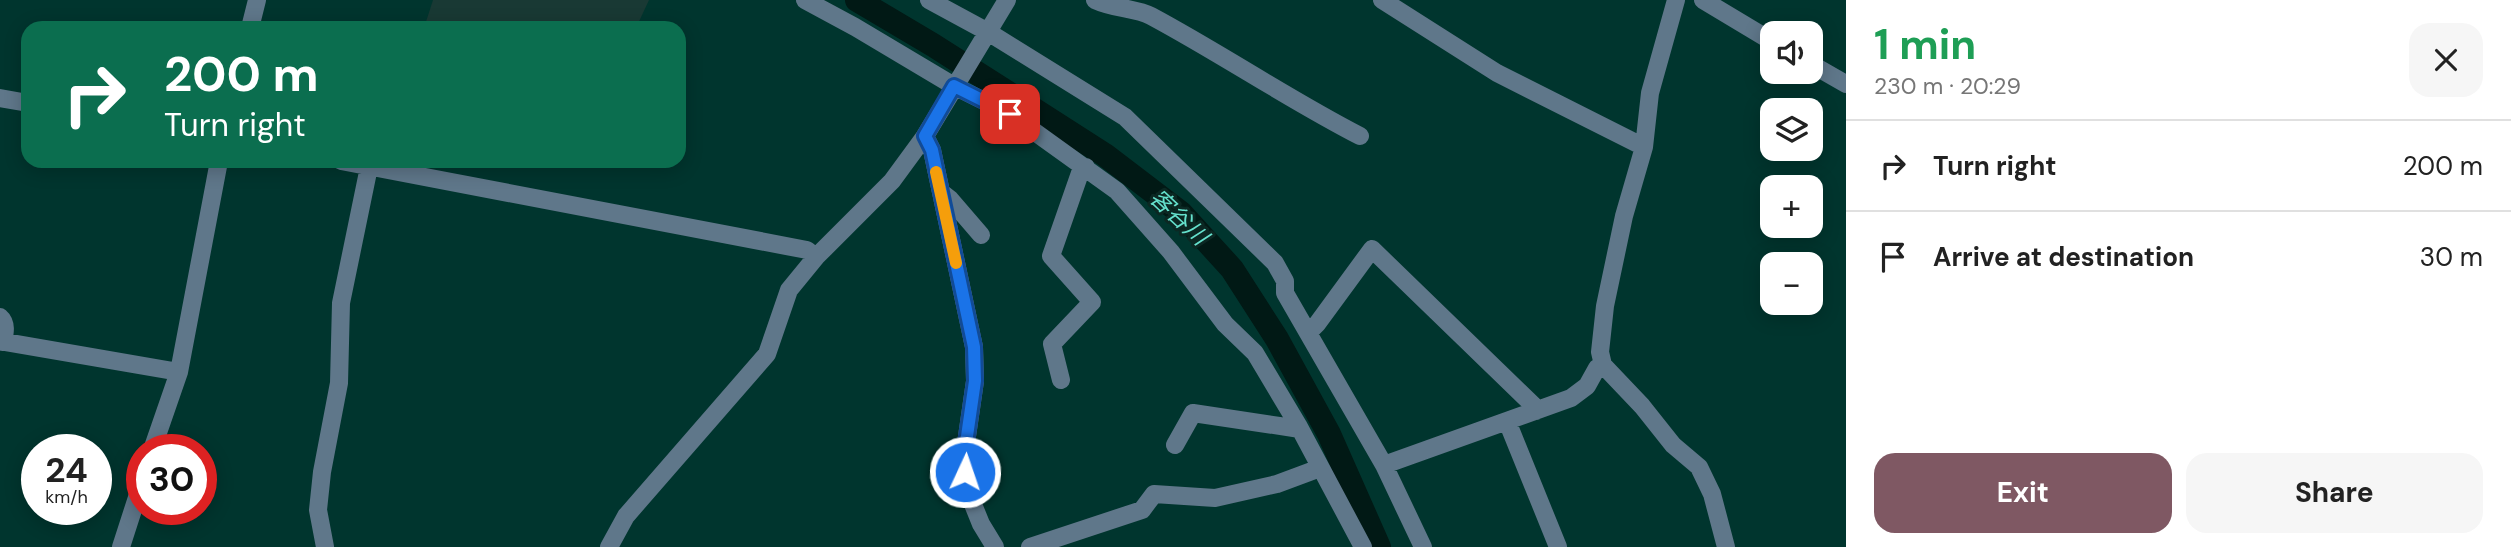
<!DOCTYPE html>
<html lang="en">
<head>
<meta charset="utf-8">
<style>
  :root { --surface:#fff; --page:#f6f6f6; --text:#222; --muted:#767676; --line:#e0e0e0; --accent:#7f5863 }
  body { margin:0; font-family:"DM Sans","Noto Sans JP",sans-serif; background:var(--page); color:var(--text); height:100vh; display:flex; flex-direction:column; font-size:26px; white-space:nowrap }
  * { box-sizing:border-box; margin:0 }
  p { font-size:23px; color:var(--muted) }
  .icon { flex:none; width:38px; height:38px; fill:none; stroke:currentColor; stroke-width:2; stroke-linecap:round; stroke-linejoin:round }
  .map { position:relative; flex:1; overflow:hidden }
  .side { display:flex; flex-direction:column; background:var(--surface); width:665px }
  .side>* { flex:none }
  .hud { position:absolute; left:21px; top:21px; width:665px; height:147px; border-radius:21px; box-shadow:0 4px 18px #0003; background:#0b6e4f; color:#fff; overflow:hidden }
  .fabs { position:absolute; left:1760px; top:21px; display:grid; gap:14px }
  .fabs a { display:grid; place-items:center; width:63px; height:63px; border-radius:14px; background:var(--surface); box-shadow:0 4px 18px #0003; font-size:35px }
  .speed { position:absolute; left:21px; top:434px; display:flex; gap:14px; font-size:35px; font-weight:700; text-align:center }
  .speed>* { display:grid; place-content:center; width:91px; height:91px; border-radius:50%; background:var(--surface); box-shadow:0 4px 18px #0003; line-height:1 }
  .speed small { font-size:18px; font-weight:400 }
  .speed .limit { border:10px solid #d22; background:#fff; color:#111 }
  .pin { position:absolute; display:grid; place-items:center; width:60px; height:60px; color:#fff; margin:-30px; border-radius:14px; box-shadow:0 4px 10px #0006 }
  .me { position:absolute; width:77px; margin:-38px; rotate:3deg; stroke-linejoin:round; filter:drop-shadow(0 0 5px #0008) }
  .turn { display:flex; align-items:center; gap:24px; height:147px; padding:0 28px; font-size:32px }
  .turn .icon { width:91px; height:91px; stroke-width:2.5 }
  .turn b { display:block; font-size:49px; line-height:60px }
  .round { display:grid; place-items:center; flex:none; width:74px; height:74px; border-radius:21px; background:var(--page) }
  .head { display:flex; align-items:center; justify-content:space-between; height:119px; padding:0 28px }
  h1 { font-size:42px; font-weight:700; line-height:52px; color:#1e9e55 }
  .action { display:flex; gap:14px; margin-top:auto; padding:14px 28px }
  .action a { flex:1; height:80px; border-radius:21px; background:var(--accent); color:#fff; font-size:28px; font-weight:700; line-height:80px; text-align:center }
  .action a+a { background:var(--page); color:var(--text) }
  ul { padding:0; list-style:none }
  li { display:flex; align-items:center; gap:21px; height:91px; padding:0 28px; border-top:2px solid var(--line) }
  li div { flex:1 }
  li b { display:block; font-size:26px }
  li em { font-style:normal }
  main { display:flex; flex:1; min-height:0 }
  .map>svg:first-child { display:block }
</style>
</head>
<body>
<main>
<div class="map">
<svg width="1846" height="547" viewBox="0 0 1846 547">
  <rect width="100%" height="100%" fill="#00352e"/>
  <path fill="#193934" d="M 433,0 L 649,0 L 636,28 L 424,28 Z"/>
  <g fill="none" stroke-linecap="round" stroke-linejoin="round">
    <path stroke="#011915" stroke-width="24" d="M 857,0 L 933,45 L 1105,155 L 1181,213 L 1232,269 L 1277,339 L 1329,434 L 1379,547"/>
    <path stroke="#5f778a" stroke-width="18" d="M 805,0 L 855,27 L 954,86 L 1010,114 L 1117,191 L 1171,252 L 1225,324 L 1255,353 L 1298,425 L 1363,547
      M 929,0 L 988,32 L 1125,117 L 1275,263 L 1285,281 L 1285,293 L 1384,465 L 1423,547
      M 1095,0 C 1114,9 1136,8 1151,16 C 1222,54 1288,99 1360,136
      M 1382,0 L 1497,73 L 1644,147
      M 1676,0 L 1650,93 L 1644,147 L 1624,216 L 1605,306 L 1600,352 L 1603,365 L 1642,406 L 1673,445 L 1699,467 L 1712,494 L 1726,547
      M 1703,0 L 1773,42
      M 250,28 L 257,0
      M 1811,64 L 1846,84
      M 0,98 L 28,103
      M 925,136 L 932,150 L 974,347 L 975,381 L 964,457 L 966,487 L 981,524 L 995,547
      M 341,161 L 807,250 L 816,257
      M 941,192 L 950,199 L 981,235
      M 0,317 C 7,323 5,333 3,342
      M 1308,333 L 1317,324 L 1372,249 L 1533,405 L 1536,411
      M 0,341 L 179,372
      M 1061,380 L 1052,344 L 1092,302 L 1051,256 L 1080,173 L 1086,167
      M 1507,421 L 1558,547
      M 1175,445 L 1193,413 L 1300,429
      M 152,450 L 179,372 L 219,161
      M 1384,465 L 1571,398 L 1587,386 L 1597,368 L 1603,365
      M 121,547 L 142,482
      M 325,547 L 318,510 L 322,472 L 339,383 L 341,303 L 369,167
      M 609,547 L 626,516 L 767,354 L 789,290 L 816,257 L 892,181 L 925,136 L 1007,0
      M 1030,547 L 1142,510 L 1154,494 L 1215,498 L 1277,484 L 1320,468"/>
  </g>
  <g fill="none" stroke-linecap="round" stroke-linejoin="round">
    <g stroke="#114b97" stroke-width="18">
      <path id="route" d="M 965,472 L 964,457 L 975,381 L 974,347 L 932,150 L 925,136 L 954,86 L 1010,114"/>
    </g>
    <use href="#route" stroke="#1a73e8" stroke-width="12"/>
    <path stroke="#f59e0b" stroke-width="12" d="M 936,172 L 956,263"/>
  </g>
  <g text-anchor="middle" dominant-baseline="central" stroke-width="6" stroke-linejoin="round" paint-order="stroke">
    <g font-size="23" font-style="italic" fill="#65e1cd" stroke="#0b2823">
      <text transform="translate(1179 217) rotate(43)">客谷川</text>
    </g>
  </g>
</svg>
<div class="fabs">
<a><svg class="icon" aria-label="sound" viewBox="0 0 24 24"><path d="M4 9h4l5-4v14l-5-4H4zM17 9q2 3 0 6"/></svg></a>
<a><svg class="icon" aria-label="layers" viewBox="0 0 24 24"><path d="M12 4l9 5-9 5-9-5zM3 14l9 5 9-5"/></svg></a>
<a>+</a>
<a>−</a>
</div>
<div class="speed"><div>24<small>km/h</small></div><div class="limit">30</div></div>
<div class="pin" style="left:1010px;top:114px;background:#d93025"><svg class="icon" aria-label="arrive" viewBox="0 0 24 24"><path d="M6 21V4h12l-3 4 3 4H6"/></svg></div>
<svg class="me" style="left:965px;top:472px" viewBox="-20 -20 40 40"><circle r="17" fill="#1a73e8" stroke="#fff" stroke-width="3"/><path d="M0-11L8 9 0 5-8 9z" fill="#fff"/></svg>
<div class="hud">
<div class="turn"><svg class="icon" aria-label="right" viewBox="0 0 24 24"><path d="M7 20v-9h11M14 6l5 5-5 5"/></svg><div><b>200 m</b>Turn right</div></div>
</div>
</div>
<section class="side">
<div class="head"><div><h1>1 min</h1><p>230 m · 20:29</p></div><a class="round"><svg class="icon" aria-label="close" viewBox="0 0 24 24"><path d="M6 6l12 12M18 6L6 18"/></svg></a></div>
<ul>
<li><svg class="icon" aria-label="right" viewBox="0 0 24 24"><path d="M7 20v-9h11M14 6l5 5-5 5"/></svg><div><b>Turn right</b></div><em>200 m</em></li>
<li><svg class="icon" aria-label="arrive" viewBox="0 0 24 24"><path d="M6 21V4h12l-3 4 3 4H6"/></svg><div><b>Arrive at destination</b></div><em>30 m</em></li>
</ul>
<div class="action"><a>Exit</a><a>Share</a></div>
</section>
</main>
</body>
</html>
